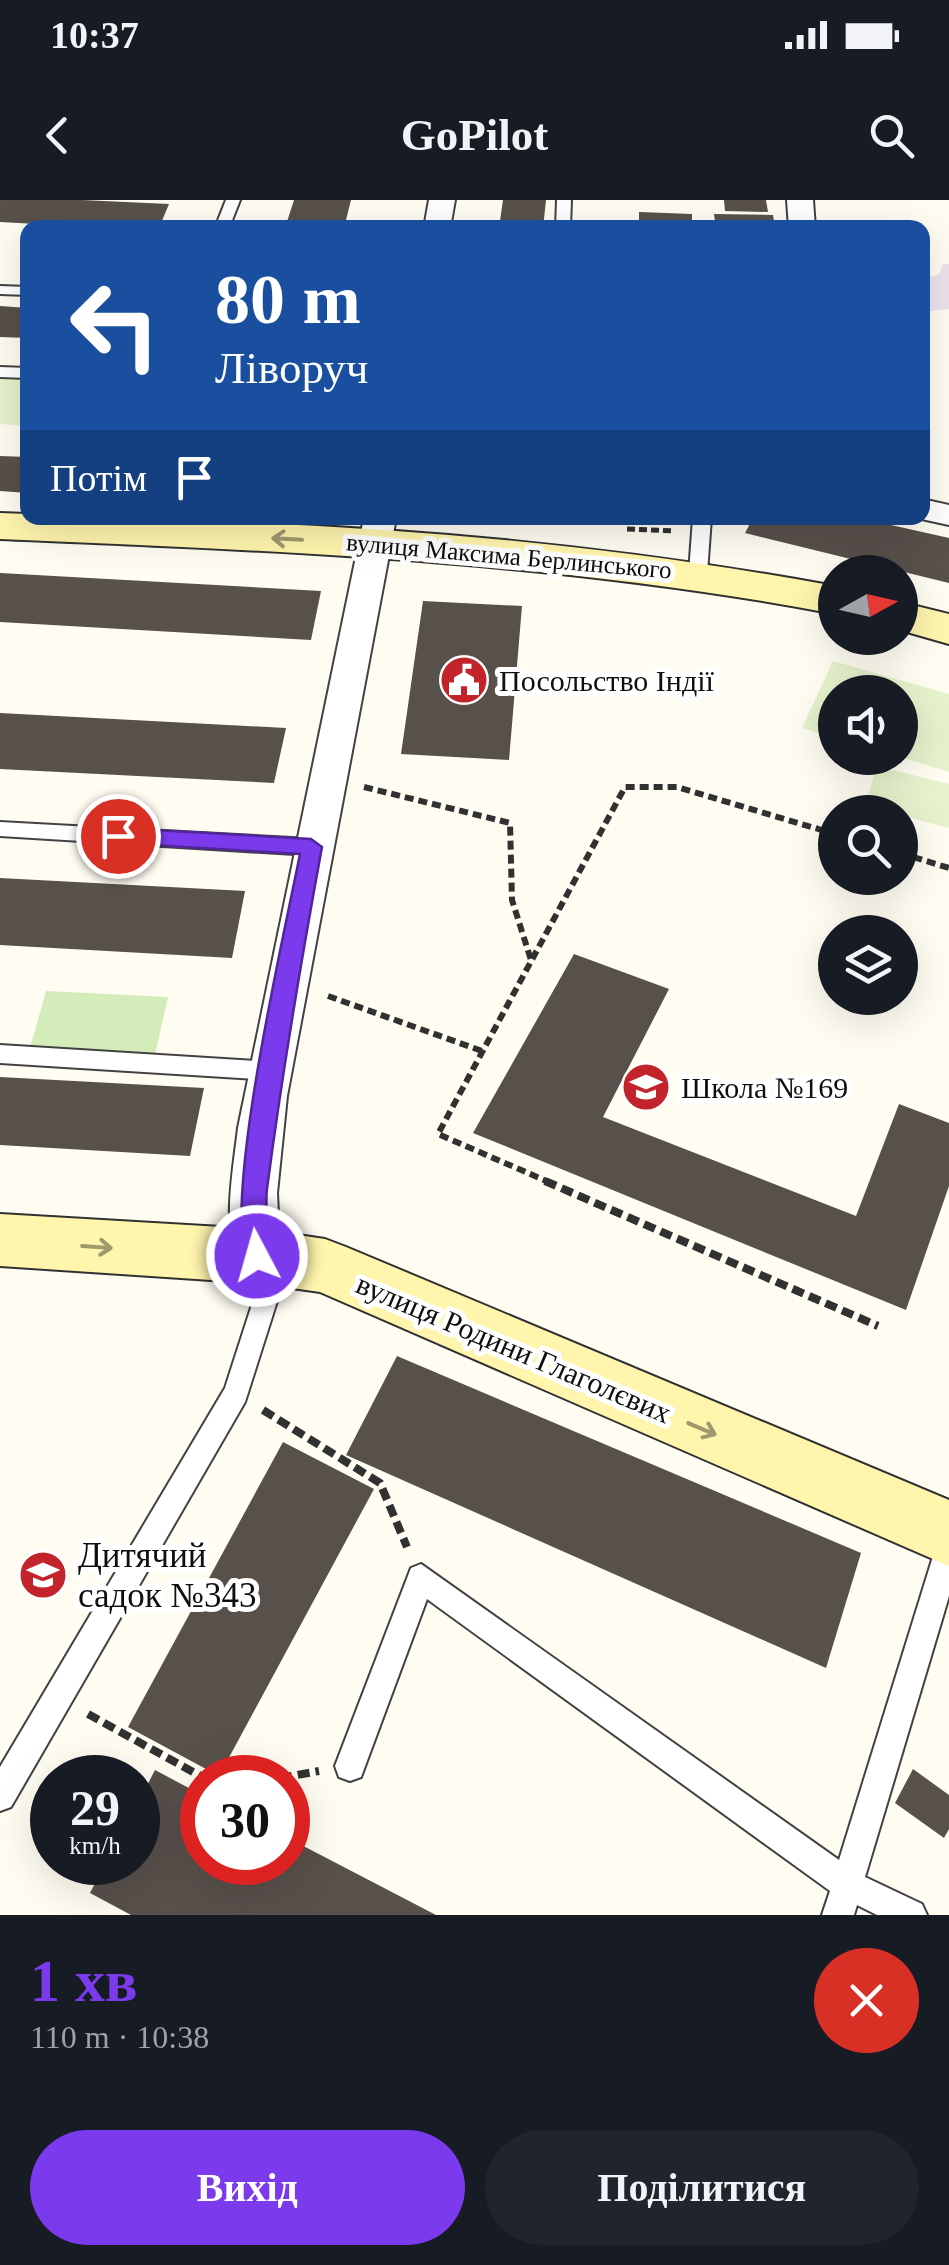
<!DOCTYPE html>
<html lang="uk">
<head>
<meta charset="utf-8">
<style>
  :root { --surface:#171b24; --page:#20242c; --text:#f1f3f6; --muted:#9ea1a6; --accent:#7c3aed }
  body { margin:0; font-family:Georgia,serif; background:var(--page); color:var(--text); height:100vh; display:flex; flex-direction:column; font-size:38px; white-space:nowrap }
  * { box-sizing:border-box; margin:0 }
  p { font-size:32px; color:var(--muted) }
  .icon { flex:none; width:55px; height:55px; fill:none; stroke:currentColor; stroke-width:2; stroke-linecap:round; stroke-linejoin:round }
  .map { position:relative; height:1715px; overflow:hidden }
  .sheet { display:flex; flex-direction:column; background:var(--surface); flex:1 }
  .sheet>* { flex:none }
  .hud { position:absolute; left:20px; top:20px; width:910px; height:305px; border-radius:20px; box-shadow:0 10px 40px #0002; background:#1a4fa0; color:#fff; overflow:hidden }
  .needle { width:65px; rotate:82deg }
  .tools { position:absolute; left:818px; top:355px; display:grid; gap:20px }
  .tools a { display:grid; place-items:center; width:100px; height:100px; border-radius:50%; background:var(--surface); box-shadow:0 10px 40px #0002; font-size:50px }
  .speed { position:absolute; left:30px; top:1555px; display:flex; gap:20px; font-size:50px; font-weight:700; text-align:center }
  .speed>* { display:grid; place-content:center; width:130px; height:130px; border-radius:50%; background:var(--surface); box-shadow:0 10px 40px #0002; line-height:1 }
  .speed small { font-size:25px; font-weight:400 }
  .speed .limit { border:15px solid #d22; background:#fff; color:#111 }
  .pin { position:absolute; display:grid; place-items:center; width:85px; height:85px; color:#fff; margin:-42px; border:5px solid #fff; border-radius:50%; box-shadow:0 2px 10px #0007 }
  .me { position:absolute; width:110px; margin:-55px; rotate:354deg; stroke-linejoin:round; filter:drop-shadow(0 0 8px #0008) }
  .turn { display:flex; align-items:center; gap:35px; height:210px; padding:0 30px; font-size:45px }
  .turn .icon { width:130px; height:130px; stroke-width:2.5 }
  .turn b { display:block; font-size:70px; line-height:85px }
  .then { display:flex; align-items:center; height:95px; padding:0 30px; background:#0003; gap:20px; font-size:38px }
  .round { display:grid; place-items:center; flex:none; width:105px; height:105px; border-radius:52px; background:var(--page) }
  .head { display:flex; align-items:center; justify-content:space-between; height:170px; padding:0 30px }
  h1 { font-size:60px; font-weight:600; line-height:75px; color:var(--accent) }
  .action { display:flex; gap:20px; margin-top:auto; padding:20px 30px }
  .action a { flex:1; height:115px; border-radius:60px; background:var(--accent); color:#fff; font-size:40px; font-weight:600; line-height:115px; text-align:center }
  .action a+a { background:var(--page); color:var(--text) }
  .status { display:flex; justify-content:space-between; align-items:center; height:70px; padding:0 50px; background:var(--surface); direction:ltr }
  .status svg { height:28px; fill:currentColor }
  header { display:flex; justify-content:space-between; align-items:center; height:130px; padding:0 30px; background:var(--surface); font-size:45px; font-weight:600 }
  .map>svg:first-child { display:block }
</style>
</head>
<body>
<div class="status"><b>10:37</b><svg viewBox="0 0 49 12"><path d="M0 12V9h3v3zM5 12V6h3v6zM10 12V3h3v9zM15 12V0h3v12zM26 1h20v11H26zM47 4h2v5h-2z"/></svg></div>
<header><svg class="icon" aria-label="back" viewBox="0 0 24 24"><path d="M15 5l-7 7 7 7"/></svg>GoPilot<svg class="icon" aria-label="search" viewBox="0 0 24 24"><circle cx="10" cy="10" r="6"/><path d="M15 15l6 6"/></svg></header>
<div class="map">
<svg width="949" height="1715" viewBox="0 0 949 1715">
  <rect width="100%" height="100%" fill="#fffcf2"/>
  <path fill="#ede4ee" d="M 943,64 L 949,64 L 949,109 L 923,112 L 923,77 L 939,75 Z"/>
  <path fill="#d4ebba" d="M 46,791 L 168,797 L 155,855 L 30,848 Z"/>
  <path fill="#e5f2cc" d="M 0,175 L 27,177 L 27,226 L 0,224 Z
    M 833,461 L 949,494 L 949,572 L 900,557 L 900,492 L 835,492 L 835,538 L 802,528 Z
    M 877,566 L 949,584 L 949,628 L 865,606 Z"/>
  <path fill="#58504b" d="M 0,0 L 82,0 L 169,4 L 159,28 L 110,28 L 0,22 Z
    M 294,0 L 351,0 L 344,28 L 285,28 Z
    M 503,0 L 546,0 L 543,28 L 499,28 Z
    M 724,0 L 766,0 L 768,12 L 725,11 Z
    M 639,12 L 692,14 L 692,28 L 639,28 Z
    M 714,14 L 773,15 L 775,28 L 716,28 Z
    M 817,20 L 874,23 L 875,28 L 818,28 Z
    M 0,106 L 28,108 L 28,138 L 0,137 Z
    M 0,256 L 28,257 L 28,293 L 0,291 Z
    M 753,318 L 860,318 L 949,338 L 949,383 L 745,333 Z
    M 0,373 L 321,391 L 311,440 L 0,422 Z
    M 423,401 L 522,406 L 509,560 L 401,554 Z
    M 0,513 L 286,528 L 274,583 L 0,569 Z
    M 0,678 L 245,691 L 232,758 L 0,745 Z
    M 574,754 L 669,789 L 603,917 L 856,1016 L 899,904 L 949,923 L 949,986 L 906,1110 L 473,933 Z
    M 0,877 L 204,888 L 190,956 L 0,945 Z
    M 397,1156 L 861,1353 L 826,1468 L 346,1255 Z
    M 283,1242 L 374,1289 L 219,1576 L 128,1527 Z
    M 913,1569 L 949,1595 L 949,1629 L 944,1638 L 895,1603 Z
    M 155,1570 L 202,1595 L 202,1662 L 288,1662 L 288,1638 L 436,1715 L 131,1715 L 90,1693 L 106,1662 L 138,1662 L 138,1603 Z"/>
  <g fill="none" stroke-linecap="round" stroke-linejoin="round">
    <g stroke="#424242" stroke-width="4">
      <path id="lane" d="M 226,0 L 240,0 L 229,28 L 215,28 Z
        M 557,0 L 571,0 L 570,28 L 556,28 Z
        M 0,86 L 28,87 L 28,95 L 0,94 Z
        M 0,167 L 28,168 L 28,178 L 0,177 Z
        M 693,318 L 711,318 L 707,373 L 698,379 L 689,373 Z
        M 0,622 L 311,639 L 321,647 L 311,655 L 0,636 Z
        M 0,845 L 270,862 L 278,864 L 281,871 L 278,878 L 270,880 L 0,863 Z
        M 257,1045 L 266,1048 L 279,1095 L 245,1202 L 11,1607 L 0,1611 L 0,1567 L 225,1188 L 255,1095 L 245,1056 L 248,1048 Z
        M 949,1336 L 949,1396 L 865,1677 L 922,1704 L 927,1715 L 877,1715 L 857,1705 L 854,1715 L 822,1715 L 830,1691 L 427,1399 L 361,1577 L 350,1581 L 339,1577 L 335,1566 L 411,1368 L 421,1364 L 839,1660 L 935,1350 L 939,1340 Z"/>
    </g>
    <g stroke="#424242" stroke-width="4">
      <path id="street" d="M 429,0 L 455,0 L 450,28 L 424,28 Z
        M 787,0 L 813,0 L 815,28 L 789,28 Z
        M 922,299 L 949,305 L 949,325 L 917,318 L 922,318 Z
        M 364,318 L 396,318 L 287,896 L 277,993 L 280,1056 L 273,1071 L 257,1077 L 241,1071 C 221,1029 233,972 238,928 Z"/>
    </g>
    <g stroke="#313131" stroke-width="4">
      <path id="secondary" d="M 0,313 L 28,314 L 28,318 C 298,318 569,337 835,386 L 835,414 C 559,361 280,351 0,339 Z
        M 900,402 L 949,414 L 949,444 L 900,430 Z
        M 0,1014 L 257,1029 L 325,1039 L 346,1047 L 949,1300 L 949,1366 L 320,1092 L 257,1083 L 0,1066 Z"/>
    </g>
    <path stroke="#313131" stroke-width="5" stroke-dasharray="8 4" stroke-linecap="butt" d="M 627,329 L 675,331"/>
    <path stroke="#313131" stroke-width="6" stroke-dasharray="9 5" stroke-linecap="butt" d="M 364,587 L 510,623 L 512,700 L 531,760
      M 900,653 L 949,668
      M 328,796 L 482,851
      M 551,983 L 438,934 L 625,587 L 677,587 L 835,634"/>
    <path stroke="#313131" stroke-width="8" stroke-dasharray="12 6" stroke-linecap="butt" d="M 545,981 L 878,1126
      M 263,1210 L 380,1283 L 407,1347
      M 88,1514 L 204,1578
      M 280,1578 L 319,1571"/>
    <use href="#lane" fill="#fff" fill-rule="evenodd"/>
    <use href="#street" fill="#fff" fill-rule="evenodd"/>
    <use href="#secondary" fill="#fff5ad" fill-rule="evenodd"/>
  </g>
  <defs><path id="oneway-shaft" d="M-6 0H5M1.5-3L5.5 0L1.5 3" fill="none" stroke-width="1.6" stroke-linecap="round" stroke-linejoin="round" transform="scale(2.5)"/></defs>
  <g stroke="#9f996e">
    <use href="#oneway-shaft" transform="translate(287 339) rotate(-177)"/>
    <use href="#oneway-shaft" transform="translate(97 1047) rotate(4)"/>
    <use href="#oneway-shaft" transform="translate(702 1229) rotate(23)"/>
  </g>
  <path fill="#7c3aed" stroke="#51269a" stroke-width="2.5" d="M 118,628 L 311,639 L 322,647 C 301,761 282,874 267,989 C 264,1009 272,1051 266,1064 L 257,1067 L 248,1064 C 221,1005 285,731 300,654 L 118,643 L 108,636 Z"/>
  <defs>
    <g id="civic-disc" transform="scale(2.5)"><circle r="9.5" fill="#c3242c" stroke="#fff"/><path d="M-.6-6.5H3V-4.5H.6V-3L4-1V1h2V6H-6V1h2V-1L-.6-3ZM-1.2 2.5V6h2.4V2.5Z" fill="#fff"/></g>
    <g id="school-disc" transform="scale(2.5)"><circle r="9.5" fill="#c3242c" stroke="#fff"/><path d="M0-5L7-2L0 1L-7-2ZM-4 1L0 2.5L4 1V4Q0 6-4 4Z" fill="#fff"/></g>
  </defs>
  <g fill-rule="evenodd">
    <use href="#civic-disc" x="464" y="480"/>
    <use href="#school-disc" x="646" y="887"/>
    <use href="#school-disc" x="43" y="1375"/>
  </g>
  <g text-anchor="middle" dominant-baseline="central" stroke-width="10" stroke-linejoin="round" paint-order="stroke">
    <g font-size="25" fill="#0f0f0f" stroke="#fff">
      <text transform="translate(509 356) rotate(5)">вулиця Максима Берлинського</text>
    </g>
    <g font-size="30" fill="#0f0f0f" stroke="#fff" text-anchor="start">
      <text x="499" y="480">Посольство Індії</text>
      <text x="681" y="887">Школа №169</text>
    </g>
    <g font-size="30" fill="#0f0f0f" stroke="#fff">
      <text transform="translate(514 1148) rotate(23)">вулиця Родини Глаголєвих</text>
    </g>
    <g font-size="35" fill="#0f0f0f" stroke="#fff" text-anchor="start">
      <text x="78" y="1355">Дитячий<tspan x="78" dy="40">садок №343</tspan></text>
    </g>
  </g>
</svg>
<div class="tools">
<a><svg class="needle" viewBox="-14 -14 28 28"><path d="M0-13l5 13h-10z" fill="#e53935"/><path d="M0 13l5-13h-10z" fill="#9ea1a6"/></svg></a>
<a><svg class="icon" aria-label="sound" viewBox="0 0 24 24"><path d="M4 9h4l5-4v14l-5-4H4zM17 9q2 3 0 6"/></svg></a>
<a><svg class="icon" aria-label="search" viewBox="0 0 24 24"><circle cx="10" cy="10" r="6"/><path d="M15 15l6 6"/></svg></a>
<a><svg class="icon" aria-label="layers" viewBox="0 0 24 24"><path d="M12 4l9 5-9 5-9-5zM3 14l9 5 9-5"/></svg></a>
</div>
<div class="speed"><div>29<small>km/h</small></div><div class="limit">30</div></div>
<div class="pin" style="left:118px;top:636px;background:#d93025"><svg class="icon" aria-label="arrive" viewBox="0 0 24 24"><path d="M6 21V4h12l-3 4 3 4H6"/></svg></div>
<svg class="me" style="left:257px;top:1056px" viewBox="-20 -20 40 40"><circle r="17" fill="#7c3aed" stroke="#fff" stroke-width="3"/><path d="M0-11L8 9 0 5-8 9z" fill="#fff"/></svg>
<div class="hud">
<div class="turn"><svg class="icon" aria-label="left" viewBox="0 0 24 24"><path d="M17 20v-9H6M10 6l-5 5 5 5"/></svg><div><b>80 m</b>Ліворуч</div></div>
<div class="then">Потім<svg class="icon" aria-label="arrive" viewBox="0 0 24 24"><path d="M6 21V4h12l-3 4 3 4H6"/></svg></div>
</div>
</div>
<section class="sheet">
<div class="head"><div><h1>1 хв</h1><p>110 m · 10:38</p></div><a class="round" style="background:#d93025;color:#fff"><svg class="icon" aria-label="close" viewBox="0 0 24 24"><path d="M6 6l12 12M18 6L6 18"/></svg></a></div>
<div class="action"><a>Вихід</a><a>Поділитися</a></div>
</section>
</body>
</html>
